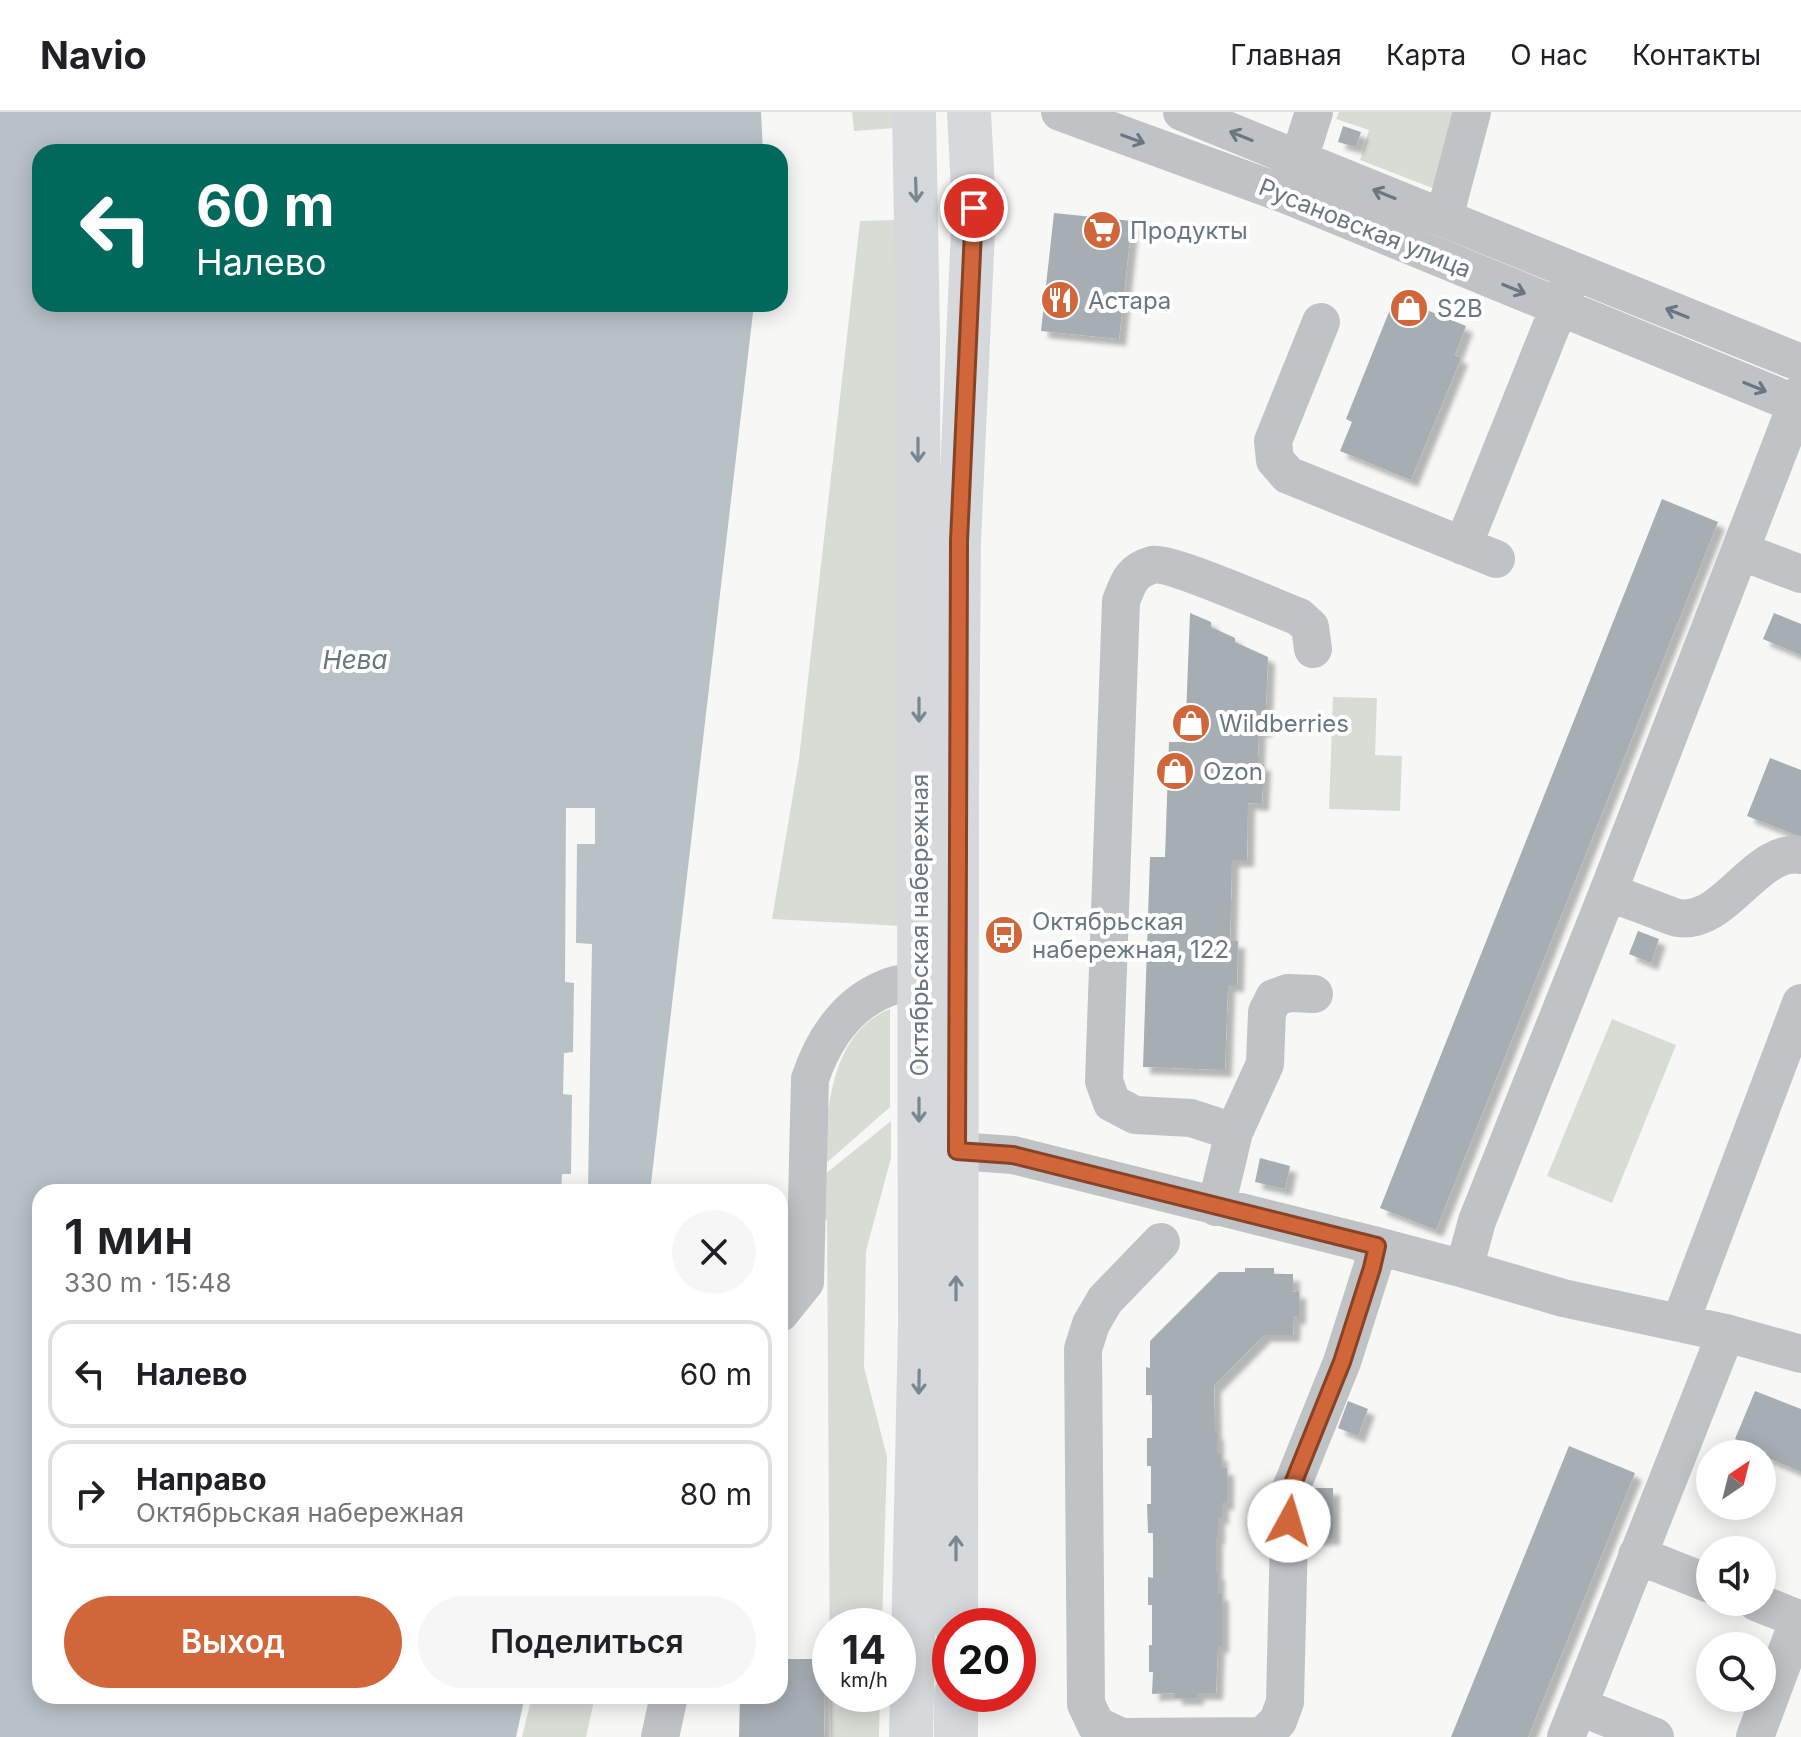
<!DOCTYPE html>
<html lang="ru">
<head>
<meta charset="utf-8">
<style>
  :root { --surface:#fff; --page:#f6f6f6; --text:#202124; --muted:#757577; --line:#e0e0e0; --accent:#d2663b }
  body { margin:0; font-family:Inter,sans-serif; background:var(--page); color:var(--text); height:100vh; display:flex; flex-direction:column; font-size:30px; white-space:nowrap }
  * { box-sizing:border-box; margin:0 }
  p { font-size:26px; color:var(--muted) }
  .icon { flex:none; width:44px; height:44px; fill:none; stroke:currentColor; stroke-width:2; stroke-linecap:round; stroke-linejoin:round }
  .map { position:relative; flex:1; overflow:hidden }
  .details { position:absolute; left:32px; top:1072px; width:756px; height:520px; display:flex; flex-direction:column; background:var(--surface); border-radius:24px; box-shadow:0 4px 20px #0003 }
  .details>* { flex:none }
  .top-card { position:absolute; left:32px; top:32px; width:756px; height:168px; border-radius:24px; box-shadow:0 4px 20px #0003; background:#00695c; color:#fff; overflow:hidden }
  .needle { width:52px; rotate:35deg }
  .tools { position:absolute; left:1696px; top:1328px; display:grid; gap:16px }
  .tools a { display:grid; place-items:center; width:80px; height:80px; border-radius:50%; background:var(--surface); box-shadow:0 4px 20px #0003; font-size:40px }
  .speed { position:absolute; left:812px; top:1496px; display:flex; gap:16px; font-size:40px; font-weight:700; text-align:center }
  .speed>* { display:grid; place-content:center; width:104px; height:104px; border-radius:50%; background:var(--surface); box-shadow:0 4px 20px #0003; line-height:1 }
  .speed small { font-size:20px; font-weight:400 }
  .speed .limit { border:12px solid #d22; background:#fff; color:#111 }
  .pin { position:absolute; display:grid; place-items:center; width:68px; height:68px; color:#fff; margin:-34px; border:4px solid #fff; border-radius:50%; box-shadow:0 2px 8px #0007 }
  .me { position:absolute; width:88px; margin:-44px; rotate:6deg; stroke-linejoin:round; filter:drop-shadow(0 0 6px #0008) }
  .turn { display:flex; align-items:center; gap:28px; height:168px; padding:0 32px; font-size:36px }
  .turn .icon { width:104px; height:104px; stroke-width:2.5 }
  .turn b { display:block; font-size:56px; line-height:68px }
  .round { display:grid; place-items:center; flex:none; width:84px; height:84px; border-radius:42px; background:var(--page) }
  .headline { display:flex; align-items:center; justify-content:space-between; height:136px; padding:0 32px }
  h1 { font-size:48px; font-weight:600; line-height:60px }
  .primary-button { display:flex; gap:16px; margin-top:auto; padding:16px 32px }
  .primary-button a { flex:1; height:92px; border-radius:48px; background:var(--accent); color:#fff; font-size:32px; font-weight:600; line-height:92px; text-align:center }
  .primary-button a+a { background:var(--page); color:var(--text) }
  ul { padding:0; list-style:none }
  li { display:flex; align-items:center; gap:24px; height:108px; margin:0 16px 12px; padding:0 16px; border:4px solid var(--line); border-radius:24px }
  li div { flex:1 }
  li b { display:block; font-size:30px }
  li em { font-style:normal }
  header { display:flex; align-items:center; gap:48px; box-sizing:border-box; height:112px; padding:0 40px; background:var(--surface); border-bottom:2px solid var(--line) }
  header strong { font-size:38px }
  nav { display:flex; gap:44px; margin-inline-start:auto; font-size:28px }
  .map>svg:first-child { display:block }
</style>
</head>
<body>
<header>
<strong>Navio</strong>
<nav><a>Главная</a><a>Карта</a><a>О нас</a><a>Контакты</a></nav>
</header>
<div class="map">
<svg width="1801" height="1625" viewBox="0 0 1801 1625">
  <defs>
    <filter id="shadow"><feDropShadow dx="7" dy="7" stdDeviation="2" flood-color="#0004"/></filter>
  </defs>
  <rect width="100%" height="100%" fill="#f7f8f5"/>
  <path fill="#d7dcd5" d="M 852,0 L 894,0 L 895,16 L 854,19 Z
    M 1339,0 L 1458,0 L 1440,79 L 1360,48 L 1369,18 L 1336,7 Z
    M 897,108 L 901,814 L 772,807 L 799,647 L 860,109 Z
    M 1333,585 L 1377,586 L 1375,643 L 1402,644 L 1400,699 L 1329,697 Z
    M 890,897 L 890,995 L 823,1054 C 827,999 830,921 890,897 Z
    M 1612,907 L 1676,933 L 1612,1091 L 1547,1064 Z
    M 891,1009 L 891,1046 L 866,1139 L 864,1255 L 887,1345 L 882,1514 L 830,1514 L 830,1572 L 827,1108 L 821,1107 L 824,1063 Z
    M 830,1582 L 880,1582 L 879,1625 L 831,1625 Z
    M 532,1584 L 542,1584 L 570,1590 L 572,1584 L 595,1584 L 586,1625 L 522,1625 Z"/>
  <path fill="#b8c1c6" d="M 0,0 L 761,0 L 763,40 L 40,40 L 40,192 L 754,192 L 650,1080 L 40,1080 L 40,1584 L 525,1584 L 516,1625 L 0,1625 Z"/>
  <path fill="#f7f8f5" d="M 566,696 L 595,696 L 595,732 L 577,732 L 576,831 L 592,832 L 588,1080 L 561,1080 L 562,1062 L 571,1062 L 572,983 L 563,982 L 564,941 L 573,940 L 574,871 L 565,870 Z"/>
  <path fill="#a6adb3" filter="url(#shadow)" d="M 1343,14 L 1361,20 L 1356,35 L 1338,30 Z
    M 1054,101 L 1132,109 L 1119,227 L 1041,219 Z
    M 1395,185 L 1466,214 L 1455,243 L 1461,246 L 1411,368 L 1340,339 L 1352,310 L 1346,307 Z
    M 1662,387 L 1718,410 L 1436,1118 L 1380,1096 Z
    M 1190,501 L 1211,510 L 1211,515 L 1235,526 L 1235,530 L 1268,545 L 1265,618 L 1259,618 L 1258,643 L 1258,651 L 1264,652 L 1262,692 L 1248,691 L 1247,748 L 1232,748 L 1230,829 L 1238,829 L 1237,873 L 1228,873 L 1225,958 L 1143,955 L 1150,745 L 1165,745 L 1169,630 L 1185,630 Z
    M 1774,501 L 1801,512 L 1801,543 L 1763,527 Z
    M 1770,646 L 1801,658 L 1801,725 L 1747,704 Z
    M 1638,819 L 1659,827 L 1651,851 L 1629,842 Z
    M 1260,1046 L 1290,1054 L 1285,1077 L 1255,1070 Z
    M 780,1102 L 789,1102 L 788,1146 L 780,1145 Z
    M 1245,1156 L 1274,1156 L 1274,1162 L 1293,1162 L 1293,1180 L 1299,1179 L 1299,1206 L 1294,1205 L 1293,1223 L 1264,1223 L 1214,1274 L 1215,1321 L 1217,1321 L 1217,1342 L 1221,1342 L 1221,1356 L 1227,1356 L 1227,1391 L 1222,1391 L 1222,1405 L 1218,1405 L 1218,1425 L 1216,1425 L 1216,1461 L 1218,1461 L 1218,1482 L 1222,1482 L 1222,1534 L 1218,1534 L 1216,1581 L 1197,1581 L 1197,1586 L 1175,1586 L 1175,1581 L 1152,1582 L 1153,1560 L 1149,1560 L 1149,1533 L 1152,1533 L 1152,1493 L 1148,1493 L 1148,1465 L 1153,1466 L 1153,1421 L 1148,1421 L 1147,1392 L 1151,1392 L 1151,1354 L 1147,1354 L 1147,1326 L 1152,1326 L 1152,1283 L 1146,1283 L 1146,1255 L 1150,1256 L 1150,1229 L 1219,1160 L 1245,1160 Z
    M 1755,1279 L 1801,1297 L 1801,1360 L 1764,1344 L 1766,1340 L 1735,1327 Z
    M 1348,1289 L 1368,1297 L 1358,1324 L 1338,1316 Z
    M 1569,1334 L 1635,1361 L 1528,1625 L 1451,1625 Z
    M 1303,1376 L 1333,1376 L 1333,1426 L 1303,1426 Z
    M 780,1547 L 825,1547 L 824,1625 L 739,1625 L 740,1584 L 780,1584 Z"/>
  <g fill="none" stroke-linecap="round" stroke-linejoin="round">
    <path stroke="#bfc3c6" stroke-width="38" d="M 1060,0 L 1287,83 L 1801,294
      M 1182,0 L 1801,251
      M 1292,69 L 1314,0
      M 1444,106 L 1472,0
      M 1321,210 L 1273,329 L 1275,348 L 1288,363 L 1496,447
      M 1463,434 L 1568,173
      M 1740,439 L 1801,462
      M 1608,780 C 1626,787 1643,793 1661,800 C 1666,802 1673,805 1678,806 C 1726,813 1755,736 1801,743
      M 1234,1020 L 1191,1006 L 1135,1003 L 1112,991 L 1104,969 L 1121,489 C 1128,471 1131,459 1152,453 C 1169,449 1276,496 1299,505 L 1310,515 L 1313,537
      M 957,1039 L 1013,1043 L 1377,1134 L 1464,1157 L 1563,1186 L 1726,1221 L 1801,1242
      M 1216,1095 L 1234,1020 L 1265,952 L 1267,900 L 1274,886 L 1288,881 L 1314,882
      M 1161,1130 L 1105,1188 L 1091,1212 L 1083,1237 L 1086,1592 L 1096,1613 L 1121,1625 L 1263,1624 L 1278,1609 L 1285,1590 L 1290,1379 L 1342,1250 L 1372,1156 L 1377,1134
      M 1464,1157 L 1477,1109 L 1608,780 L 1801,281
      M 780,1201 L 805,1170 L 810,967 C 824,925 850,887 895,873 C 903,871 912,871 920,870
      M 1680,1211 L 1801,891
      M 1637,1443 L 1710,1472
      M 1756,1490 L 1801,1508
      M 1578,1594 L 1655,1625
      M 660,1625 L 669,1584
      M 1566,1625 L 1726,1221
      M 1755,1625 L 1799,1507"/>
    <path stroke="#d5d9dc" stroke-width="44" d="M 956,1514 L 957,677 L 959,429 L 974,96 L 969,0
      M 911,1625 L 920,1212 L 918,224 L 914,0
      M 956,1625 L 956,1582"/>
  </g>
  <defs><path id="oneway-shaft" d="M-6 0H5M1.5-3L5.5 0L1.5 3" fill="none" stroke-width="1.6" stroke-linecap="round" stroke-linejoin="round" transform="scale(2)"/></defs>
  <g stroke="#6a7783">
    <use href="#oneway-shaft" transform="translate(1241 24) rotate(-158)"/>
    <use href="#oneway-shaft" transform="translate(1133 27) rotate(20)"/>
    <use href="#oneway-shaft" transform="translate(1384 82) rotate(-158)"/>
    <use href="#oneway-shaft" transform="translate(1514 177) rotate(22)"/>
    <use href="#oneway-shaft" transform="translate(1677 201) rotate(-158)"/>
    <use href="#oneway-shaft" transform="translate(1755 275) rotate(22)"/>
  </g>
  <g stroke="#7a8690">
    <use href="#oneway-shaft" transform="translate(916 78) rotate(88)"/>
    <use href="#oneway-shaft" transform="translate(918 338) rotate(90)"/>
    <use href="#oneway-shaft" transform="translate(919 598) rotate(90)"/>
    <use href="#oneway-shaft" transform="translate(919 998) rotate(90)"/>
    <use href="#oneway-shaft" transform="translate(956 1176) rotate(-90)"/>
    <use href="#oneway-shaft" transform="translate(919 1270) rotate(91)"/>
    <use href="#oneway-shaft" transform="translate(956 1436) rotate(-90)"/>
  </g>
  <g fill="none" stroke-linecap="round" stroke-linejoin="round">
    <g stroke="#884226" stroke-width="20">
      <path id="route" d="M 974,96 L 959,429 L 957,1039 L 1013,1043 L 1377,1134 L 1372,1156 L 1342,1250 L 1290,1379 L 1289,1409"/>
    </g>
    <use href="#route" stroke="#d2663b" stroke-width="14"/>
  </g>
  <defs>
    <g id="supermarket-disc" transform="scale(2)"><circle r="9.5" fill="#d2663b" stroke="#fff"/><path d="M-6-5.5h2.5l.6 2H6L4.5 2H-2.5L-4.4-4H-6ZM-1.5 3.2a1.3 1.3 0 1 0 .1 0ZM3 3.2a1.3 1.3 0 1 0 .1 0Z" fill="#fff"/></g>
    <g id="restaurant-disc" transform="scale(2)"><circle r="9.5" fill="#d2663b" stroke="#fff"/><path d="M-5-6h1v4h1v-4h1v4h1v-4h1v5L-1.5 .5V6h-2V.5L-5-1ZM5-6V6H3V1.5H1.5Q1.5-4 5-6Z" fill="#fff"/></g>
    <g id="shop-disc" transform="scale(2)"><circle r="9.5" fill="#d2663b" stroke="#fff"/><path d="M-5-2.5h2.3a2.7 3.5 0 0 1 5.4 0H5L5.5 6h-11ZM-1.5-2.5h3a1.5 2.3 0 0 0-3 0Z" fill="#fff"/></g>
    <g id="bus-disc" transform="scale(2)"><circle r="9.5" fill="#d2663b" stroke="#fff"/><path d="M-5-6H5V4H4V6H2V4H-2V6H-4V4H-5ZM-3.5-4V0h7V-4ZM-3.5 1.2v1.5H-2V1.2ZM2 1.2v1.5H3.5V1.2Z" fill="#fff"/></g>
  </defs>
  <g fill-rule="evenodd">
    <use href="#supermarket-disc" x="1102" y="118"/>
    <use href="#restaurant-disc" x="1060" y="188"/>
    <use href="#shop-disc" x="1409" y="196"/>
    <use href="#shop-disc" x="1191" y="611"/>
    <use href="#shop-disc" x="1175" y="659"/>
    <use href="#bus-disc" x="1004" y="823"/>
  </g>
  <g text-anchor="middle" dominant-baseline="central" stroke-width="8" stroke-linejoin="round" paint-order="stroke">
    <g font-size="24" fill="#6a7783" stroke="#fff">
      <text transform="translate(1365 116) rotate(22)">Русановская улица</text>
      <text transform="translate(919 813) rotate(-90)">Октябрьская набережная</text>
    </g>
    <g font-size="24" fill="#6a7783" stroke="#fff" text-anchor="start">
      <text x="1130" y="118">Продукты</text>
      <text x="1088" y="188">Астара</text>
      <text x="1437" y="196">S2B</text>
      <text x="1219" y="611">Wildberries</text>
      <text x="1203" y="659">Ozon</text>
      <text x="1032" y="809">Октябрьская<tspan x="1032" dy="28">набережная, 122</tspan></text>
    </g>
    <g font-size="26" font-style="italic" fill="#66777f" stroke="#fff">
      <text x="355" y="547">Нева</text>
    </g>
  </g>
</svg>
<div class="tools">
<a><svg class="needle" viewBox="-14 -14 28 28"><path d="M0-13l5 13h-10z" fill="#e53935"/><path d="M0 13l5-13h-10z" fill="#757577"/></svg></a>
<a><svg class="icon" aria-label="sound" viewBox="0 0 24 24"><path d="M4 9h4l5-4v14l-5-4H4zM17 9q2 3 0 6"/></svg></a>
<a><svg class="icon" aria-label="search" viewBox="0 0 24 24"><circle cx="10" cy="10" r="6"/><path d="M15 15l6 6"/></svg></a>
</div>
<div class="speed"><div>14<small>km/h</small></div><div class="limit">20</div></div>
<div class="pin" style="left:974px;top:96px;background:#d93025"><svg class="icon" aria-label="arrive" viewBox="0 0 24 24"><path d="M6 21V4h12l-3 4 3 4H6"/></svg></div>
<svg class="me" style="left:1289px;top:1409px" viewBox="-20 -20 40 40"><circle r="19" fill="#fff"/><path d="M0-13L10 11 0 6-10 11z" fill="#d2663b"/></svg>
<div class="top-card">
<div class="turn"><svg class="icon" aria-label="left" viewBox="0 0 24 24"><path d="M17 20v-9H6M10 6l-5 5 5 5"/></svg><div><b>60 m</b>Налево</div></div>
</div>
<section class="details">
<div class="headline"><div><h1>1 мин</h1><p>330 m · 15:48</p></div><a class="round"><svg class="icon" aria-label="close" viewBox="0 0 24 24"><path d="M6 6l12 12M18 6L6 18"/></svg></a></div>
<ul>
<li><svg class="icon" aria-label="left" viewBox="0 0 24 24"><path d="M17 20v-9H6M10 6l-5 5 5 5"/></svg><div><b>Налево</b></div><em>60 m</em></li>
<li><svg class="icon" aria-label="right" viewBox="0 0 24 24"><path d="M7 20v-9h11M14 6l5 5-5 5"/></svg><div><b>Направо</b><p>Октябрьская набережная</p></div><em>80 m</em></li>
</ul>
<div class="primary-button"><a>Выход</a><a>Поделиться</a></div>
</section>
</div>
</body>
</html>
